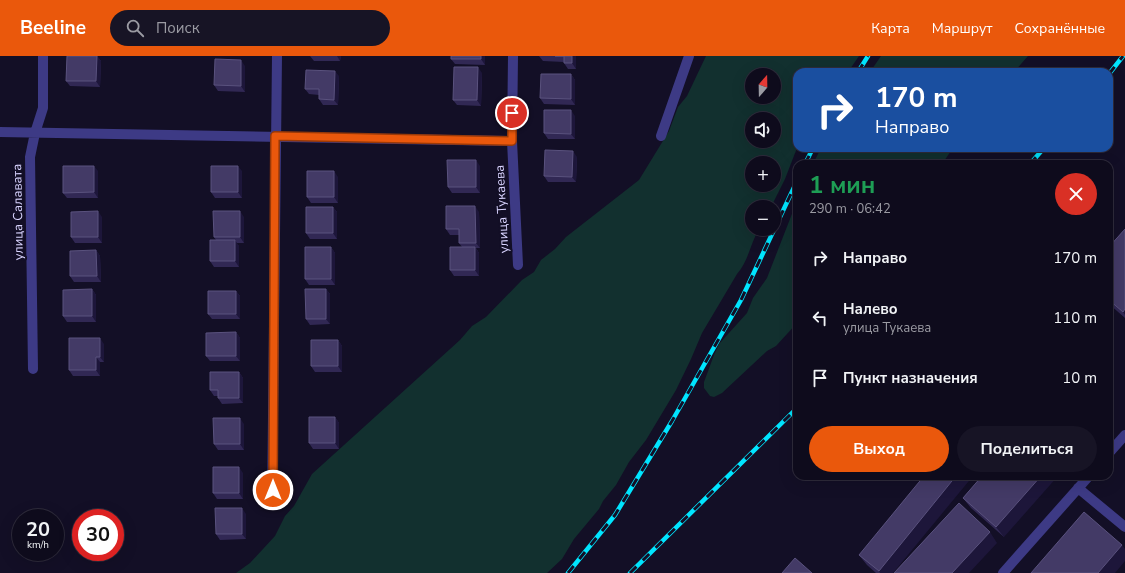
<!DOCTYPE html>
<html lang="ru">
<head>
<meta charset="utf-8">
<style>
  :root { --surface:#0e0b1c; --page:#171425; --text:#f1f3f6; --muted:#9b9ba3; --line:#2e2b3b; --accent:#ea580c }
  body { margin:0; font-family:"Nunito Sans",sans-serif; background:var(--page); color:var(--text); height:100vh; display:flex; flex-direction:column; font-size:15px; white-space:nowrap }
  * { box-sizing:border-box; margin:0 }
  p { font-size:13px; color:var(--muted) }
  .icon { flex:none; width:22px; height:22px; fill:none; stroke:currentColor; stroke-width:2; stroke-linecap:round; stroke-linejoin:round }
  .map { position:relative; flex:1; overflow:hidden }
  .side { position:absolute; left:793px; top:104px; width:320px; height:320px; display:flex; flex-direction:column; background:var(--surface); border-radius:12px; box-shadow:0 4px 16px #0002,0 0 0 1px var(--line) }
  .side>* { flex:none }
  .top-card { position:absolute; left:793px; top:12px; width:320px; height:84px; border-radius:12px; box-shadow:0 4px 16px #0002,0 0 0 1px var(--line); background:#1a4fa0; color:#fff; overflow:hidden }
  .needle { width:26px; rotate:20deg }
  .buttons { position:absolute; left:745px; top:12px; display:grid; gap:8px }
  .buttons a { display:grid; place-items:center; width:36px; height:36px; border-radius:50%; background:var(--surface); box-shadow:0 4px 16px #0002,0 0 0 1px var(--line); font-size:20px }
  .speed { position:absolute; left:12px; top:453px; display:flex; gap:8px; font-size:20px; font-weight:700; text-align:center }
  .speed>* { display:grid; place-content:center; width:52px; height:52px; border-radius:50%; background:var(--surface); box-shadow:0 4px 16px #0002,0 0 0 1px var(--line); line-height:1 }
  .speed small { font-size:10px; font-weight:400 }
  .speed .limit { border:6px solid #d22; background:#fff; color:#111 }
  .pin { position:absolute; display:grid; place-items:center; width:34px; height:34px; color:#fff; margin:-17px; border:2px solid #fff; border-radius:50%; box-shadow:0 1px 4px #0007 }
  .me { position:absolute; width:44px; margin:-22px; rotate:0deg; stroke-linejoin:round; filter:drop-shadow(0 0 3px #0008) }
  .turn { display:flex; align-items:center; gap:14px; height:84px; padding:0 16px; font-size:18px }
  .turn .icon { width:52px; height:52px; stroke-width:2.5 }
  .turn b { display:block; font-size:28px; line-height:34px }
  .round { display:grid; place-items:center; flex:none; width:42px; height:42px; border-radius:21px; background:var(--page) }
  .head { display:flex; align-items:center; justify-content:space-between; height:68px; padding:0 16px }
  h1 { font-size:24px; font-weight:700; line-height:30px; color:#1e9e55 }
  .cta { display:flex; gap:8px; margin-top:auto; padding:8px 16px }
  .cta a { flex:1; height:46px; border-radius:24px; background:var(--accent); color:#fff; font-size:16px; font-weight:700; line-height:46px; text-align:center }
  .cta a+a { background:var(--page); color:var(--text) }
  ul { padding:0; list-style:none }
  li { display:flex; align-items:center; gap:12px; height:60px; padding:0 16px }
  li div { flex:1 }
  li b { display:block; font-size:15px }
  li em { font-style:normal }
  header { display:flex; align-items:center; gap:24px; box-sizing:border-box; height:56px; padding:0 20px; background:var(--accent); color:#fff }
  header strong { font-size:19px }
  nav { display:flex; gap:22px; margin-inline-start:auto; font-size:14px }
  .search { width:280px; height:36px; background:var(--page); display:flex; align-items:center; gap:10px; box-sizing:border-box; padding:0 14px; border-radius:22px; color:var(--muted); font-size:15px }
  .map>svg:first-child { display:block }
</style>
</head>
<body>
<header>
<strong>Beeline</strong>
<div class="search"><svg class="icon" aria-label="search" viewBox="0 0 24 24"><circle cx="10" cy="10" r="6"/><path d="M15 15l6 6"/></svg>Поиск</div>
<nav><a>Карта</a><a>Маршрут</a><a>Сохранённые</a></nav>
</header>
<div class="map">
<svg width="1125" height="517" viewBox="0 0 1125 517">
  <rect width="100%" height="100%" fill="#130f26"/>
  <path fill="#12302f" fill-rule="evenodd" d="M 706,0 L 859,0 L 848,16 L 797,16 L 797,92 L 785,123 L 771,151 L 752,151 L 752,173 L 759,173 C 750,188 749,204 737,218 L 702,277 L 691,303 L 676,334 L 646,384 L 629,406 L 616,429 L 603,445 L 599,453 L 574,483 L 562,503 L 547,517 L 236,517 L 250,507 L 275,480 L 285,460 L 294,450 L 312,418 L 460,284 L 472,270 L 486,261 L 522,224 L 534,216 L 541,204 L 555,193 L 566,181 L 639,124 L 669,75 L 678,51 L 687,40 ZM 752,19 L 774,19 L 774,41 L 752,41 ZM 752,63 L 774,63 L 774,85 L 752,85 ZM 752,107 L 774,107 L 774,129 L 752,129 Z
    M 881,0 L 1028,0 L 1014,16 L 870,16 Z
    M 821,92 L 953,92 L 942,108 L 813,108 Z
    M 797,145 L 797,267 L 776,290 L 767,295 L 722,337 L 714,341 L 710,340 L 704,332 L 704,326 L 714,299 L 719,288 L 747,257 L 753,242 L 767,222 Z"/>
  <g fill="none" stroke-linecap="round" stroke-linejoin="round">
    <path stroke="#3d3a85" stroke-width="10" d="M 513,0 L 512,85 L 518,209
      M 0,76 L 512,85
      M 661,80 L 689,0
      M 33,313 L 30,101 L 35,77 L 43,52 L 43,0
      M 1109,397 L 1125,379
      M 1078,432 L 1125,471
      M 272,449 L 277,0
      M 1003,517 L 1089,420"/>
    <g stroke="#00e5ff" stroke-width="4.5">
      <path id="rail" d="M 858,16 L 868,0
        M 1109,18 L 1123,0
        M 805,108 L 813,92
        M 1030,108 L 1044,92
        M 568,517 L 615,459 L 672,365 L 741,244 L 797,125
        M 630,517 L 797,352"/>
    </g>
    <use href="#rail" stroke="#130f26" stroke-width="3" stroke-dasharray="9" stroke-linecap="butt"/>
  </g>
  <path fill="#312854" d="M 67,0 L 97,0 L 101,5 L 100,31 L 70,30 L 66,25 Z
    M 310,0 L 341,0 L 340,5 L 314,5 Z
    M 451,0 L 485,0 L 485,9 L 455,8 L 451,3 Z
    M 539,0 L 576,0 L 576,13 L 568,13 L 564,7 L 564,6 L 543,5 Z
    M 245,10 L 245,36 L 218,35 L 214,29 Z
    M 482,17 L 481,50 L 457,49 L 453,44 Z
    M 571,18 L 575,24 L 575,49 L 544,48 L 540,42 Z
    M 339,20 L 338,49 L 323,49 L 319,43 L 319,39 L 309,38 L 305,33 Z
    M 575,60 L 575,83 L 548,83 L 544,77 Z
    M 577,101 L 576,126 L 548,126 L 544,120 Z
    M 480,110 L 480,137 L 452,137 L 448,131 Z
    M 98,115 L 98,142 L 67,142 L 63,137 Z
    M 242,115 L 242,142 L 215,142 L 211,136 Z
    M 338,121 L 338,147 L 311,147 L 307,141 Z
    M 333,151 L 337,156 L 337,183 L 310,183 L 306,177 Z
    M 479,156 L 480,192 L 476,192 L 479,197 L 479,220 L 454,220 L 450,214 L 462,191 L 459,187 L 459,179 L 450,179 L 446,173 Z
    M 102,161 L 102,187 L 75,187 L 71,181 Z
    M 244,161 L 244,187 L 236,187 L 239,190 L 239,211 L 214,211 L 210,205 L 216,184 L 214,181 Z
    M 1125,173 L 1125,262 L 1109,248 L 1109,191 Z
    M 331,191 L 335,197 L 335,229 L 309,229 L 305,223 Z
    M 96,194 L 100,200 L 101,226 L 74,226 L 70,220 Z
    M 92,233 L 96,239 L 96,266 L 67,266 L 63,260 Z
    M 326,233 L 330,238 L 330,268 L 310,269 L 306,263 Z
    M 236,235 L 240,240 L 240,263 L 212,263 L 208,258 Z
    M 236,276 L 240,282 L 240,305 L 210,305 L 206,300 Z
    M 338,284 L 342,290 L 342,316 L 315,316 L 311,310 Z
    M 104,288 L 104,306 L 100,306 L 100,320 L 73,320 L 69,314 Z
    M 239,316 L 243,322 L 243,347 L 222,348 L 218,342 L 218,340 L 214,340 L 210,334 Z
    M 335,361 L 339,367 L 339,393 L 313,393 L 309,387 Z
    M 244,368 L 244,394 L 218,394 L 214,388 Z
    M 243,417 L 243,443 L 217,443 L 213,437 Z
    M 982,420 L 1004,481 L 971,452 L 963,442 Z
    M 246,458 L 246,483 L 220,484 L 216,478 Z
    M 859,499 L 893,517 L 876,517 L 867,509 Z"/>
  <path fill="#1d163a" d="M 97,0 L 101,5 L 100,31 L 96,25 Z
    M 337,0 L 341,0 L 340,5 Z
    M 481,0 L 485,0 L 485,9 L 481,3 Z
    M 572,0 L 576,0 L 576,13 L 572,7 Z
    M 241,4 L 245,10 L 245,36 L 241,30 Z
    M 478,11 L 482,17 L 481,50 L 477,44 Z
    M 335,15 L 339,20 L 338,49 L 334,44 Z
    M 571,18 L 575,24 L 575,49 L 571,43 Z
    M 571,54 L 575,60 L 575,83 L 571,78 Z
    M 573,95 L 577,101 L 576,126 L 572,121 Z
    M 476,104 L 480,110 L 480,137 L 476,131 Z
    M 94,110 L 98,115 L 98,142 L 94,136 Z
    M 238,110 L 242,115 L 242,142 L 238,136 Z
    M 334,115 L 338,121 L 338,147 L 334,141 Z
    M 475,150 L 479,156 L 480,192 L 476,187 Z
    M 333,151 L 337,156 L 337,183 L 333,177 Z
    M 98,155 L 102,161 L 102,187 L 98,181 Z
    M 240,155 L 244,161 L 244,187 L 240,181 Z
    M 235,184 L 239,190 L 239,211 L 235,205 Z
    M 331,191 L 335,197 L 335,229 L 331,223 Z
    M 475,191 L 479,197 L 479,220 L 475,214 Z
    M 96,194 L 100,200 L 101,226 L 97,220 Z
    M 92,233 L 96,239 L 96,266 L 92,260 Z
    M 326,233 L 330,238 L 330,268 L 326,263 Z
    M 236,235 L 240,240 L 240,263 L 236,258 Z
    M 1125,253 L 1125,259 L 1123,256 Z
    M 236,276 L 240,282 L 240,305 L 236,300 Z
    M 100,282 L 104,288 L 104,306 L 100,301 Z
    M 338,284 L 342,290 L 342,316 L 338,310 Z
    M 96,301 L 100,306 L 100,320 L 96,314 Z
    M 239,316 L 243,322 L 243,347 L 239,342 Z
    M 335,361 L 339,367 L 339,393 L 335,387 Z
    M 240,362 L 244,368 L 244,394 L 240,388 Z
    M 239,411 L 243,417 L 243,443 L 239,437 Z
    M 956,420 L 973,420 L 893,517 L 880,517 L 879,515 Z
    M 1041,420 L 1058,420 L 1004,481 L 996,471 Z
    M 242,452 L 246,458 L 246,483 L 242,478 Z
    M 990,476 L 997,487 L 969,517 L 952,517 Z
    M 1122,489 L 1125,493 L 1125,505 L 1115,517 L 1098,517 Z"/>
  <path fill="#433a66" stroke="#5a527e" d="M 67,0 L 97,0 L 96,25 L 66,25 Z
    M 451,0 L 481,0 L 481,3 L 451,3 Z
    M 555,0 L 572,0 L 572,7 L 564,7 L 564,0 Z
    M 215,3 L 241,4 L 241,30 L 214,29 Z
    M 454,11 L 478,11 L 477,44 L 453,44 Z
    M 306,14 L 335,15 L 334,44 L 319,43 L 319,33 L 305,33 Z
    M 541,18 L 571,18 L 571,43 L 540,42 Z
    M 544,54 L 571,54 L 571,78 L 544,77 Z
    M 545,94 L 573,95 L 572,121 L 544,120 Z
    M 447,104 L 476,104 L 476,131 L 448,131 Z
    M 63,110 L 94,110 L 94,136 L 63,137 Z
    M 211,110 L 238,110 L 238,136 L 211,136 Z
    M 307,115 L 334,115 L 334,141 L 307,141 Z
    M 446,150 L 475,150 L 476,187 L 459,187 L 459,173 L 446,173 Z
    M 306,151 L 333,151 L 333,177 L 306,177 Z
    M 98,155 L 98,181 L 71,181 L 71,156 Z
    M 213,155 L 240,155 L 240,181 L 214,181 Z
    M 1125,173 L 1125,253 L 1123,256 L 1109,244 L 1109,191 Z
    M 210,184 L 235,184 L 235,205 L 210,205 Z
    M 305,191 L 331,191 L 331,223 L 305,223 Z
    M 450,191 L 475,191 L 475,214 L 450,214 Z
    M 96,194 L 97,220 L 70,220 L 70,195 Z
    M 92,233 L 92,260 L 63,260 L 63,234 Z
    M 305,233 L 326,233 L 326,263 L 306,263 Z
    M 208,235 L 236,235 L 236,258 L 208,258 Z
    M 236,276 L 236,300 L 206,300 L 206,277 Z
    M 69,282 L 100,282 L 100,301 L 96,301 L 96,314 L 69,314 Z
    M 311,284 L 338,284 L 338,310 L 311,310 Z
    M 210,316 L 239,316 L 239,342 L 218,342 L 218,334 L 210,334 Z
    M 309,361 L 335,361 L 335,387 L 309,387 Z
    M 213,362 L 240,362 L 240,388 L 214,388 Z
    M 213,411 L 239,411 L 239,437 L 213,437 Z
    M 924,420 L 956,420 L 879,515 L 859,499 Z
    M 982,420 L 1041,420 L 996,471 L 963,442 Z
    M 959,447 L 990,476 L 952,517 L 894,517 Z
    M 215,452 L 242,452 L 242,478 L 216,478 Z
    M 1084,456 L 1122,489 L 1098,517 L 1031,517 Z
    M 795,502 L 812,517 L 782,517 Z"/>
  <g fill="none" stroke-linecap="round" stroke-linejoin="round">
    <g stroke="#983908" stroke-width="10">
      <path id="route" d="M 273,434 L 275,80 L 512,85 L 512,57"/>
    </g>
    <use href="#route" stroke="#ea580c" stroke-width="7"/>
  </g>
  <g text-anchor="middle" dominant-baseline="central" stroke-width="4" stroke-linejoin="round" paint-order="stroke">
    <g font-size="13" fill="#d9d4ff" stroke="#130f26">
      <text transform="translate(502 153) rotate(-93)">улица Тукаева</text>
      <text transform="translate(18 156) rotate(-91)">улица Салавата</text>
    </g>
  </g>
</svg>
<div class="buttons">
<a><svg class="needle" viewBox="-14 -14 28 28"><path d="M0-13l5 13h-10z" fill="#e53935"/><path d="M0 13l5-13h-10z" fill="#9b9ba3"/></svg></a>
<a><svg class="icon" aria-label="sound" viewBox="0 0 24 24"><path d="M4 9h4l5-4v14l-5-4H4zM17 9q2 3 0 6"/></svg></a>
<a>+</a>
<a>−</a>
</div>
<div class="speed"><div>20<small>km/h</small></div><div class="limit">30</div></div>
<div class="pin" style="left:512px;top:57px;background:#d93025"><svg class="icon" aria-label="arrive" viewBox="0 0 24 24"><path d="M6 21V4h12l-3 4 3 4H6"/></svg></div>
<svg class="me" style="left:273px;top:434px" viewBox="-20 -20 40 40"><circle r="17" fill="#ea580c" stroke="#fff" stroke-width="3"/><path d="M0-11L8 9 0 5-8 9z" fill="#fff"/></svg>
<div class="top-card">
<div class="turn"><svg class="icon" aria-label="right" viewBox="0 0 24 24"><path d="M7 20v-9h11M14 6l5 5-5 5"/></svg><div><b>170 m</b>Направо</div></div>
</div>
<section class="side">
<div class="head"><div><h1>1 мин</h1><p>290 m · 06:42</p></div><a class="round" style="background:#d93025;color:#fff"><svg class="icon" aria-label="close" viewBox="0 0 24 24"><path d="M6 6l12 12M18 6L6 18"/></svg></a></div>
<ul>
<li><svg class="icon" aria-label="right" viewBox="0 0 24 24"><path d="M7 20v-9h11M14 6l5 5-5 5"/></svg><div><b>Направо</b></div><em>170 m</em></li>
<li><svg class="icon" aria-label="left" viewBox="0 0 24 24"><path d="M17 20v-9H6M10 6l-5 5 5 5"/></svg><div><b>Налево</b><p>улица Тукаева</p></div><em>110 m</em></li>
<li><svg class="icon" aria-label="arrive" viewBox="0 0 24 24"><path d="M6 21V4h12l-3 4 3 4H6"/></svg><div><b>Пункт назначения</b></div><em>10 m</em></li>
</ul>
<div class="cta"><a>Выход</a><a>Поделиться</a></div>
</section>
</div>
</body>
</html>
